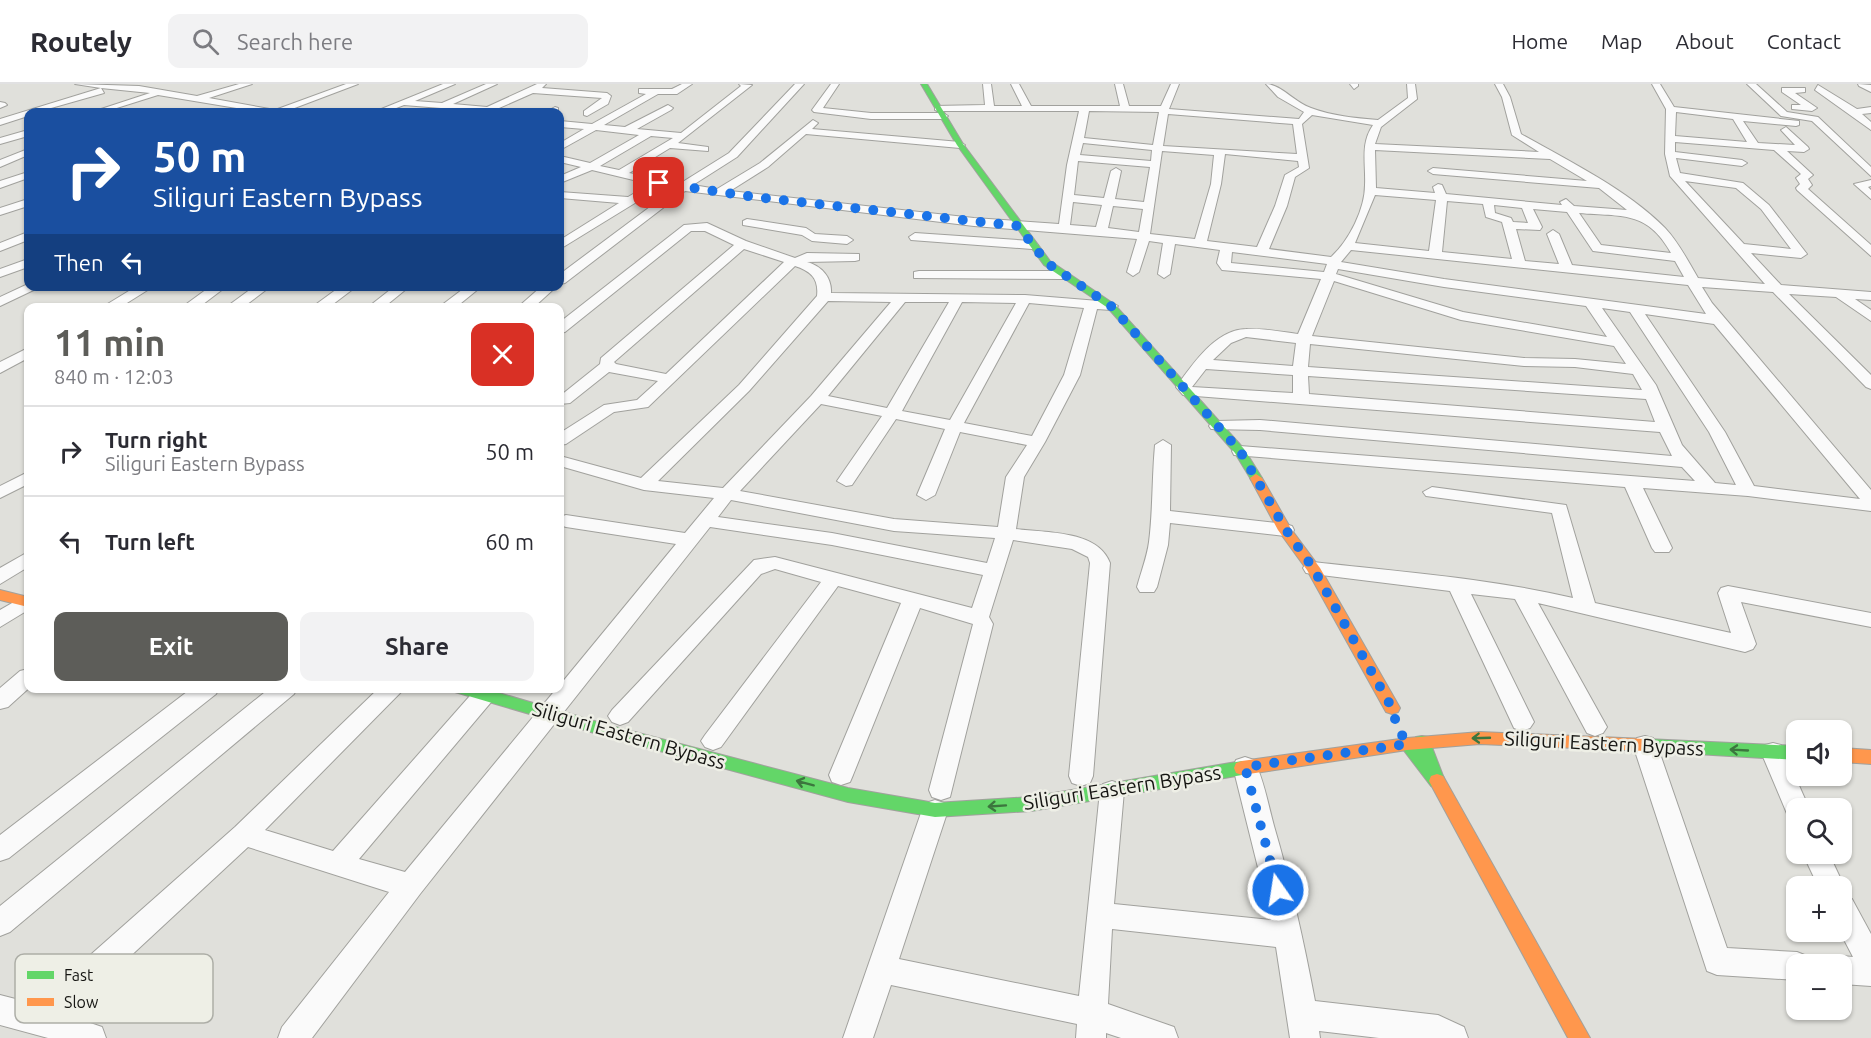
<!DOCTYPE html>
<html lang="en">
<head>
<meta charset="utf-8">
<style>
  :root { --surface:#fff; --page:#f2f2f3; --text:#2b2b33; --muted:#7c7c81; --line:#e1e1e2; --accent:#5d5d59 }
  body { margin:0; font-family:Ubuntu,sans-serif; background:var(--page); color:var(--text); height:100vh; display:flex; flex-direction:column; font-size:22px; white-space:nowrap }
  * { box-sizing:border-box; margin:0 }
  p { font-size:20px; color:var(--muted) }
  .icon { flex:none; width:33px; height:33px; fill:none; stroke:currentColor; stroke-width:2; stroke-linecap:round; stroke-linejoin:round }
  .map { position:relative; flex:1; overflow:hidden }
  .drawer { position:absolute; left:24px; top:219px; width:540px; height:390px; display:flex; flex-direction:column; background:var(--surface); border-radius:12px; box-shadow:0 2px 4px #0004 }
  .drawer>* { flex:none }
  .top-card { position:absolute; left:24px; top:24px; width:540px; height:183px; border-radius:12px; box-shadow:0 2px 4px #0004; background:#1a4fa0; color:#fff; overflow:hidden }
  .fabs { position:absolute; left:1786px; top:636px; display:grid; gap:12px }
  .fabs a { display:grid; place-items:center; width:66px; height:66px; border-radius:12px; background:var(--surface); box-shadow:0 2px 4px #0004; font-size:30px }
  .pin { position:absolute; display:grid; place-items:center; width:51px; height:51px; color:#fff; margin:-26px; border-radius:12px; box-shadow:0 3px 9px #0006 }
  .me { position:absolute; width:66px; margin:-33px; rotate:347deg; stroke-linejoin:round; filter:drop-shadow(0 0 4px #0008) }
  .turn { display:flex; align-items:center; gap:21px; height:126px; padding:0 30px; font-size:27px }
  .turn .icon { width:78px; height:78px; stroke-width:2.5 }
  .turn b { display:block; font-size:42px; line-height:51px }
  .then { display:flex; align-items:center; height:57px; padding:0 30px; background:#0003; gap:12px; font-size:22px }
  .round { display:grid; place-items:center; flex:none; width:63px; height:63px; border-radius:12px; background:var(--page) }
  .head { display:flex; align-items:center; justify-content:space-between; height:102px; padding:0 30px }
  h1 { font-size:36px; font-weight:700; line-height:45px; color:var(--accent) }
  .button { display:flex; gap:12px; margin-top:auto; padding:12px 30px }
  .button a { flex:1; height:69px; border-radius:12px; background:var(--accent); color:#fff; font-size:24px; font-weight:700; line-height:69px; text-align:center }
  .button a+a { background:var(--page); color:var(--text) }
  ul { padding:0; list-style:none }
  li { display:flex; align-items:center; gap:18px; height:90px; padding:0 30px; border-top:2px solid var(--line) }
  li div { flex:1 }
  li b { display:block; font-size:22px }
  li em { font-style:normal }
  header { display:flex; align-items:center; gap:36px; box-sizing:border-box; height:84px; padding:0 30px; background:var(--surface); border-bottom:2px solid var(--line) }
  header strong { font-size:28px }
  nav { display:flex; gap:33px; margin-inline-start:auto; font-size:21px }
  .search { width:420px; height:54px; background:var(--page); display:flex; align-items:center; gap:15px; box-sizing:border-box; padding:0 21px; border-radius:12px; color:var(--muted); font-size:22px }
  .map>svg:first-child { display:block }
</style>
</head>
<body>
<header>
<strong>Routely</strong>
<div class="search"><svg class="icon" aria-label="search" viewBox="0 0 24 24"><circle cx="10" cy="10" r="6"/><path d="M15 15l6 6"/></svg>Search here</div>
<nav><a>Home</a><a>Map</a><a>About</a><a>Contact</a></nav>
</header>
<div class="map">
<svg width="1871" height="954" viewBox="0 0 1871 954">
  <rect width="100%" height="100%" fill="#e0e0db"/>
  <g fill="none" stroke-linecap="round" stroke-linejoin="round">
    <g stroke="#a1a19d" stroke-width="2">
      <path id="street" d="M 75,0 L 139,2 L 197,12 L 239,0 L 252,0 L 209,14 L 275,26 L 346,0 L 358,0 L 284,28 L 260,28 L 158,11 L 104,28 L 92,28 L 150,9 L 101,4 L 104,9 L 37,28 L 28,28 L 28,32 L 0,41 L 0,35 L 101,4 Z
        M 443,0 L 455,0 L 415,17 L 442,19 L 486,0 L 497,0 L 453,20 L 487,23 L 537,0 L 546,0 L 542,4 L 607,9 L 611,12 L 608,20 L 587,32 L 584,31 L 584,27 L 602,14 L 533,9 L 490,28 L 404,21 L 386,28 L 374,28 Z
        M 682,0 L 692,0 L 677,10 L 658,10 L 604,41 L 625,43 L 668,21 L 673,24 L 671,26 L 637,45 L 681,49 L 741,2 L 739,0 L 752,1 L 678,59 L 708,63 L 708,67 L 670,64 L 629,89 L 681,99 L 729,69 L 795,0 L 804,0 L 737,73 L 693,101 L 717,105 L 760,79 L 813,36 L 818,39 L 812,45 L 960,58 L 965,61 L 960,64 L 806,50 L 768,83 L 730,107 L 974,134 L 1059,140 L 1067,81 L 1079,27 L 938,27 L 935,26 L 935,22 L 985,21 L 983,0 L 991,0 L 994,22 L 1022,22 L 1011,0 L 1019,0 L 1031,22 L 1120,22 L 1115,0 L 1123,0 L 1129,22 L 1161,22 L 1171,0 L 1179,0 L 1169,25 L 1299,35 L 1304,28 L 1278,13 L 1266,0 C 1281,0 1295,19 1311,24 C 1332,32 1355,34 1378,36 L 1408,14 L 1407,0 L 1415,0 L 1417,15 L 1381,43 L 1375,60 L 1539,68 L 1512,51 L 1502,13 L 1495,0 L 1503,0 L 1510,13 L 1521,50 C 1567,76 1628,106 1665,144 C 1679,159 1688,177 1698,194 L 1765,200 L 1670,92 L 1665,70 L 1666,25 L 1652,0 L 1660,0 L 1674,23 L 1799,37 L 1799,41 L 1796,42 L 1743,37 L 1758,59 L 1795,61 L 1781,46 L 1786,43 L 1808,63 L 1809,65 L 1804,68 L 1787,67 L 1813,91 L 1808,95 L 1812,101 L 1808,105 L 1871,161 L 1871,172 L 1797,106 L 1796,104 L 1800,100 L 1796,94 L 1801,90 L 1774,66 L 1675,58 L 1675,68 L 1742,76 L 1747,79 L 1742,82 L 1676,74 L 1680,89 L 1743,99 L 1769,121 L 1807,170 L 1801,174 L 1751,169 L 1781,201 L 1871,208 L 1871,216 L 1855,215 L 1871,226 L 1871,237 L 1836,213 L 1789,210 L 1871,291 L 1871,305 L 1866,303 L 1773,208 L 1702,203 L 1712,219 L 1871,406 L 1871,427 L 1748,412 L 1643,404 L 1672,464 L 1669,468 L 1655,468 L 1652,464 L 1625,403 L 1234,371 L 1232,367 L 1240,362 L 1695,397 L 1682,383 L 1260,346 L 1211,345 L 1209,342 L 1211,339 L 1217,337 L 1260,336 L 1672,372 L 1660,348 L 1183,311 L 1176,303 C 1193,280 1215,246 1246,245 C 1263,244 1282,248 1298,250 L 1321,195 L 1222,186 L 1217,179 L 1220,166 L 1175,160 L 1170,190 L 1164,194 L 1158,190 L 1163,159 L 1149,157 L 1139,188 L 1133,192 L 1127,188 L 1137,155 L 974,142 L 685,107 L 565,199 L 560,200 L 560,190 L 674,105 L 661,103 L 560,165 L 560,156 L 619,119 L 560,114 L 560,108 L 628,113 L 650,100 L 592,86 L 560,99 L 560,92 L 581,83 L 560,78 L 560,72 L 590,79 L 639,51 L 596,46 L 560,66 L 560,59 L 584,45 L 560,43 L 560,37 L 592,40 L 646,10 L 639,9 L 639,5 L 672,5 ZM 1089,27 L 1159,28 L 1153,61 L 1084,54 ZM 1676,28 L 1733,35 L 1747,58 L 1675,52 ZM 1168,30 L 1293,40 L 1297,70 L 1163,62 ZM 1312,31 L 1373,41 C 1360,60 1366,79 1365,101 C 1365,125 1349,157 1331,173 L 1269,165 L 1287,122 L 1295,93 L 1309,84 L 1302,40 ZM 651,52 L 673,54 L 619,86 L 600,82 ZM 1083,59 L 1152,66 L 1151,77 L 1080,71 ZM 1375,66 L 1550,75 L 1587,97 L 1433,84 L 1428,87 L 1433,90 L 1599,104 L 1627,126 L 1574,122 L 1566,115 L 1560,118 L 1562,121 L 1446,110 L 1442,101 L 1438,100 L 1433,103 L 1435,109 L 1376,104 ZM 1162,67 L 1214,71 L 1211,100 L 1195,155 L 1150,150 ZM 1225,70 L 1298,77 L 1299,83 L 1285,91 L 1275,122 L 1257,163 L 1207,157 L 1221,100 ZM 1078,77 L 1150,83 L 1144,118 L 1115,115 L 1121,87 L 1116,84 L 1111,87 L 1104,114 L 1074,111 ZM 1685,97 L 1736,104 L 1761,125 L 1791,165 L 1744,160 ZM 1375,111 L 1436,116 L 1429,167 L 1355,159 ZM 1447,117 L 1483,120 L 1486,133 L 1502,138 L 1512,175 L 1442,168 ZM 1073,118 L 1102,121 L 1096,143 L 1070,141 ZM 1494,121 L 1522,124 L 1528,139 L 1513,138 L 1511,134 L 1495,129 ZM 1113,122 L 1143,125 L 1139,148 L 1108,144 ZM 1533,125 L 1567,128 L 1593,167 L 1675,177 L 1684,193 L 1572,181 L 1559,150 L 1553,146 L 1547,150 L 1559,180 L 1525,177 L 1516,145 L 1540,146 L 1542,143 ZM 1579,129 C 1622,133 1647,126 1671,169 L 1601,161 ZM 1351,166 L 1688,201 L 1706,230 L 1444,195 L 1341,178 ZM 1232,168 L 1327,180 L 1324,188 L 1231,179 ZM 1338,185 L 1444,203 L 1586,222 L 1607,253 L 1463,228 L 1336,190 ZM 1334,197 L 1461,236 L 1614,262 L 1626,280 L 1575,275 L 1524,274 L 1312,252 ZM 1602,224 L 1630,228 L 1709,348 L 1736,401 L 1715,399 L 1682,361 L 1656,301 ZM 1645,230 L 1714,240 L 1860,415 L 1754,402 L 1725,348 ZM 1246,253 L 1296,259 L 1293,282 L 1213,276 L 1231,259 ZM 1310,260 L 1524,282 L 1575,283 L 1633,290 L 1642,306 L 1308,283 ZM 1206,285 L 1293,291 L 1293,309 L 1192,303 ZM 1308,292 L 1646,315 L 1655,338 L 1309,310 Z
        M 831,0 L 839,0 L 823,24 L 871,29 L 943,29 L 948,32 L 943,35 L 871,35 L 814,28 L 812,26 Z
        M 1350,0 L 1358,0 L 1358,2 L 1354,5 Z
        M 1747,0 L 1756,0 L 1787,28 L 1818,33 L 1871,83 L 1871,92 L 1812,37 L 1781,32 Z
        M 1858,0 L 1871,1 L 1871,8 L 1859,2 Z
        M 1818,1 L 1857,25 L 1871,23 L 1871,29 L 1862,30 L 1871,38 L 1871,46 L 1815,6 Z
        M 1782,4 L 1805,4 L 1805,8 L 1795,9 L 1817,24 L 1812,27 L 1792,25 L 1792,21 L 1801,21 L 1782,8 Z
        M 0,18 L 5,19 L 7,21 L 0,24 Z
        M 555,23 L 558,24 L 558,28 L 546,28 Z
        M 28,46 L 28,52 L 0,60 L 0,54 Z
        M 28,65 L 28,71 L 0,83 L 0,76 Z
        M 28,88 L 28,94 L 0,104 L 0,97 Z
        M 1871,96 L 1871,102 L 1868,103 L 1871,106 L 1871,115 L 1854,100 Z
        M 28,115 L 28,122 L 0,131 L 0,124 Z
        M 747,135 L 806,144 L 815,150 L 847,152 L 853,156 L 847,160 L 812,157 L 802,151 L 743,141 L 743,137 Z
        M 707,139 L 746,157 L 795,174 L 807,169 L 859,170 L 859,176 L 855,177 L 807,178 C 822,182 832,194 831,209 L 1025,211 L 1111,218 L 1118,222 L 1111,226 L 1097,225 L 1080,291 L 1045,358 L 1024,393 L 1016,445 C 1046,449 1098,446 1110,479 L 1093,692 L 1090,699 L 1081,702 L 1072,699 L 1069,692 L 1090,479 L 1088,473 L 1072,465 L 1013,456 L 989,533 L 993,540 L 950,713 L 941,716 L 932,713 L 929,706 L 973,540 L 920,524 L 853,691 L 850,698 L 841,701 L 832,698 L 829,691 L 901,519 L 838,502 L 721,663 L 713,666 L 705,663 L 701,657 L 705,651 L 821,498 L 775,485 L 761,490 L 628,638 L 620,641 L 612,638 L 608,632 L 612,626 L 754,476 L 775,473 L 972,524 L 983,491 L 832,461 L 710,443 L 420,810 L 312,954 L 278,954 L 282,943 L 389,808 L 248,763 L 67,931 L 102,943 L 106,954 L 48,954 L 0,941 L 0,911 L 35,920 L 235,743 L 379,604 L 405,604 L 265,746 L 333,767 L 476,605 L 492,605 L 495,611 L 492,617 L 359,775 L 405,788 L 557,604 L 560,604 L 560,601 L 676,460 L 566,443 L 560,441 L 560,433 L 566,431 L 685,449 L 714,414 L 644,406 L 560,382 L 560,372 L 641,394 L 739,301 L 817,212 C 819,195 811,187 795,182 L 648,323 L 614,328 L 566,360 L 560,361 L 560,349 L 604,321 L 637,316 L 658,297 L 609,288 L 570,319 L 560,320 L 560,312 L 600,280 L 601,274 L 734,161 L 705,147 L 691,147 L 565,248 L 560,249 L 560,238 L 684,141 ZM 744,165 L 784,178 L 666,290 L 616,280 L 614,278 ZM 828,217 L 891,218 L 811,312 L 723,404 L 658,397 L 749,307 ZM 905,218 L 949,218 L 887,324 L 828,312 ZM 962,218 L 1016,219 L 950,336 L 902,327 ZM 1029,219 L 1084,224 L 1064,291 L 1032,352 L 964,339 ZM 821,320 L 882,332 L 837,397 L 846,402 L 852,401 L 896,335 L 945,345 L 917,411 L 926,416 L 935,411 L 960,348 L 1027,361 L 1006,393 L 998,443 L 894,435 L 740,407 ZM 731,416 L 894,447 L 995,454 L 987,479 L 832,449 L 718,433 Z
        M 28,148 L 28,156 L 0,167 L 0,159 Z
        M 915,149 L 1032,157 L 1038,161 L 1032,165 L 911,156 L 909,153 Z
        M 28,175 L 28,183 L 0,193 L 0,185 Z
        M 919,187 L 1063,187 L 1069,191 L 1063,195 L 914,194 L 914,188 Z
        M 28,200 L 42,202 L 0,222 L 0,213 Z
        M 137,202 L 154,202 L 119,224 L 101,224 Z
        M 211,202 L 227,202 L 198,224 L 181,224 Z
        M 255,202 L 271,202 L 242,224 L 225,224 Z
        M 341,202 L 357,202 L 328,224 L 311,224 Z
        M 395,202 L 410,202 L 383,224 L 367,224 Z
        M 467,202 L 482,202 L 455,224 L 438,224 Z
        M 542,202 L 557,202 L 533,224 L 517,224 Z
        M 28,264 L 28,274 L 0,289 L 0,278 Z
        M 1163,356 L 1171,361 L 1170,427 L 1285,440 L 1292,442 L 1294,446 L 1292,450 L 1285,452 L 1170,439 L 1168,461 L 1157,503 L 1154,508 L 1140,508 L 1137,503 C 1141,488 1147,473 1149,458 C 1153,427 1152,393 1155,361 Z
        M 28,388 L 28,400 L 0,414 L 0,402 Z
        M 1432,403 L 1566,421 L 1595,519 L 1731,549 L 1718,509 L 1721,504 L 1728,502 L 1871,529 L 1871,543 L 1741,518 L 1756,560 L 1753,565 L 1745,568 L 1538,519 L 1607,643 L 1603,649 L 1595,652 L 1587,649 L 1515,515 L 1471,510 L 1534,638 L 1530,644 L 1522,647 L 1514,644 L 1450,507 L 1313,490 L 1306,489 L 1303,484 L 1306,479 L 1313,478 C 1401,488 1487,494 1573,514 L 1552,429 L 1426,412 L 1423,408 Z
        M 28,468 L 28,483 L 0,500 L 0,484 Z
        M 26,511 L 28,512 L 28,526 L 0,543 L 0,526 Z
        M 28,585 L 29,604 L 8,623 L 0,625 L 0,604 L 20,587 Z
        M 192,604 L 219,604 L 216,610 L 9,774 L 0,777 L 0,751 Z
        M 270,604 L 297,604 L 294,610 L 10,848 L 0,852 L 0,822 Z
        M 1645,652 L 1653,654 L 1657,661 L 1727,864 L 1797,868 L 1807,872 L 1811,880 L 1797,880 L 1797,896 L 1717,891 L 1707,887 L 1633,661 L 1637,654 Z
        M 1773,659 L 1781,661 L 1809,724 L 1797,724 L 1797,735 L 1788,732 L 1761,668 L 1765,661 Z
        M 1245,673 L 1254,676 C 1264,696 1268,720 1274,742 C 1291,800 1304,858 1315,917 L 1438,931 L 1464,943 L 1468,954 L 1379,954 L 1319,947 L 1320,954 L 1290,954 L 1276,863 L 1112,845 L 1108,920 L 1174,943 L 1178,954 L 1121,954 L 1106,949 L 1106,954 L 1076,954 L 1077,940 L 891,901 L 873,954 L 843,954 L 922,726 L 926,719 L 935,716 L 944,719 L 948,726 L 899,875 L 1079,912 L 1100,707 L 1103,700 L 1112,697 L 1121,700 L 1124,707 L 1114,820 L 1271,836 L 1233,683 L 1236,676 Z
        M 1803,770 L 1829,770 L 1844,802 L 1842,807 L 1842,802 L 1818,802 Z
        M 1842,812 L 1852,815 L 1871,850 L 1871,902 L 1842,900 L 1842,880 L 1830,880 L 1832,876 L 1842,872 L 1853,873 L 1840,848 Z"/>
    </g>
    <g stroke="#a1a19d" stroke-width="2">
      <path id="fast" d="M 921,0 L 927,0 L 963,60 L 1050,177 L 1114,220 L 1244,365 L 1262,394 L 1260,397 L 1252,397 L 1235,369 L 1108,224 L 1044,181 L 957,61 Z
        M 453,604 L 482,604 L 608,641 L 848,704 L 935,719 L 1031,713 L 1242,677 L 1248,679 L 1250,684 L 1248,689 L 1242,691 L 1031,727 L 935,733 L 848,718 L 608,653 L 455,608 Z
        M 1422,652 L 1428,653 L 1430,658 L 1445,697 L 1443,702 L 1437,704 L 1431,702 L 1399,660 L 1401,655 L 1407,654 L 1414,657 L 1416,653 Z
        M 1646,655 L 1797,662 L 1797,676 L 1646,667 L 1640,666 L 1638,661 L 1640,656 Z"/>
    </g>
    <g stroke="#a1a19d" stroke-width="2">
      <path id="slow" d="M 1256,390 L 1262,394 L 1291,445 L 1320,484 L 1400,624 L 1398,628 L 1392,630 L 1386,628 L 1307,486 L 1278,446 L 1250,394 Z
        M 0,506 L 28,513 L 28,523 L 0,516 Z
        M 1480,648 L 1646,655 L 1652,656 L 1654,661 L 1652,666 L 1646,667 L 1480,660 L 1407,666 L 1242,691 L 1236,689 L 1234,684 L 1236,679 L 1242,677 L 1407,654 Z
        M 1842,664 L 1871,666 L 1871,680 L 1842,678 Z
        M 1437,690 L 1443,692 L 1590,954 L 1568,954 L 1429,697 L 1431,692 Z"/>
    </g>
    <use href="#street" fill="#fafafa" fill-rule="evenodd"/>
    <use href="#fast" fill="#63d668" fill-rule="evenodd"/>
    <use href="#slow" fill="#ff974d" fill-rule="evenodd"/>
  </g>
  <defs><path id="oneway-shaft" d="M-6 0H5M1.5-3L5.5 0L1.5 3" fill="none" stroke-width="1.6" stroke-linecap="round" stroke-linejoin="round" transform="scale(1.5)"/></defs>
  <g stroke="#3c763e">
    <use href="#oneway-shaft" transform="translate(1481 654) rotate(178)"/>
    <use href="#oneway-shaft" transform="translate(1739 666) rotate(-177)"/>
    <use href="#oneway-shaft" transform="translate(805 699) rotate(-165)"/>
    <use href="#oneway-shaft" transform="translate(997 722) rotate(176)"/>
  </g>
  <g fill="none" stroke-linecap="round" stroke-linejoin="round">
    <path stroke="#1a73e8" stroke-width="10" stroke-dasharray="0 18" d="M 659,99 L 754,113 L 1018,142 L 1047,179 L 1111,222 L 1240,367 L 1286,446 L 1313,484 L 1392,624 L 1397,642 L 1407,660 L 1245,683 L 1278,806"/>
  </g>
  <g text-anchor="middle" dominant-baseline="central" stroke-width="5" stroke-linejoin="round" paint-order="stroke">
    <g font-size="20" fill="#161613" stroke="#eeefe6">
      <text transform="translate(629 651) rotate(16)">Siliguri Eastern Bypass</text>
      <text transform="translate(1604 659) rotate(3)">Siliguri Eastern Bypass</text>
      <text transform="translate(1122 703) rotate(-9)">Siliguri Eastern Bypass</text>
    </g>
  </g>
  <rect x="15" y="870" width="198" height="69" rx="9" fill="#eeefe6" stroke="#adaea7" stroke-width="1.5"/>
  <rect x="27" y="887" width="27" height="8" fill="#63d668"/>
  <rect x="27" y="914" width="27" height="8" fill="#ff974d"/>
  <g font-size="16" fill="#161613">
    <text x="64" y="897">Fast</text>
    <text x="64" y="924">Slow</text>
  </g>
</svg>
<div class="fabs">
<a><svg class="icon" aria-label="sound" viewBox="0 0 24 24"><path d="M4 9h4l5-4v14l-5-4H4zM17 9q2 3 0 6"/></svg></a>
<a><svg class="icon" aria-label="search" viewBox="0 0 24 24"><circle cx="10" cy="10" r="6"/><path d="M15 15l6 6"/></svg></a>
<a>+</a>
<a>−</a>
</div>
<div class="pin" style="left:659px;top:99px;background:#d93025"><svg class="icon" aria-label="arrive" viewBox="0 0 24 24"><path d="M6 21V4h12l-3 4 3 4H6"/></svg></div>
<svg class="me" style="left:1278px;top:806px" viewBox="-20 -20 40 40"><circle r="17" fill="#1a73e8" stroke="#fff" stroke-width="3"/><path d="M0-11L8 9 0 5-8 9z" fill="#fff"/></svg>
<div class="top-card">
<div class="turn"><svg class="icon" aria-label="right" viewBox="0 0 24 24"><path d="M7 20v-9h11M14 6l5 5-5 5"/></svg><div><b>50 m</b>Siliguri Eastern Bypass</div></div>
<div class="then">Then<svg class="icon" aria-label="left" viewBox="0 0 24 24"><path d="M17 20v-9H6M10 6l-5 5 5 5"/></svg></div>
</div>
<section class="drawer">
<div class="head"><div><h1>11 min</h1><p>840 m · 12:03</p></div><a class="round" style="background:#d93025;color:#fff"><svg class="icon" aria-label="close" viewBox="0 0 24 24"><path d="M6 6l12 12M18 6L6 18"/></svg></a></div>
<ul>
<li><svg class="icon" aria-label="right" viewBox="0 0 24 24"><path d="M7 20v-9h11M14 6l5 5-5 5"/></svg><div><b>Turn right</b><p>Siliguri Eastern Bypass</p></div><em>50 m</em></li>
<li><svg class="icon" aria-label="left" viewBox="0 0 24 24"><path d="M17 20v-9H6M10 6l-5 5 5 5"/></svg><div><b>Turn left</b></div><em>60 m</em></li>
</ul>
<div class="button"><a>Exit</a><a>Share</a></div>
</section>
</div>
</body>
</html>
